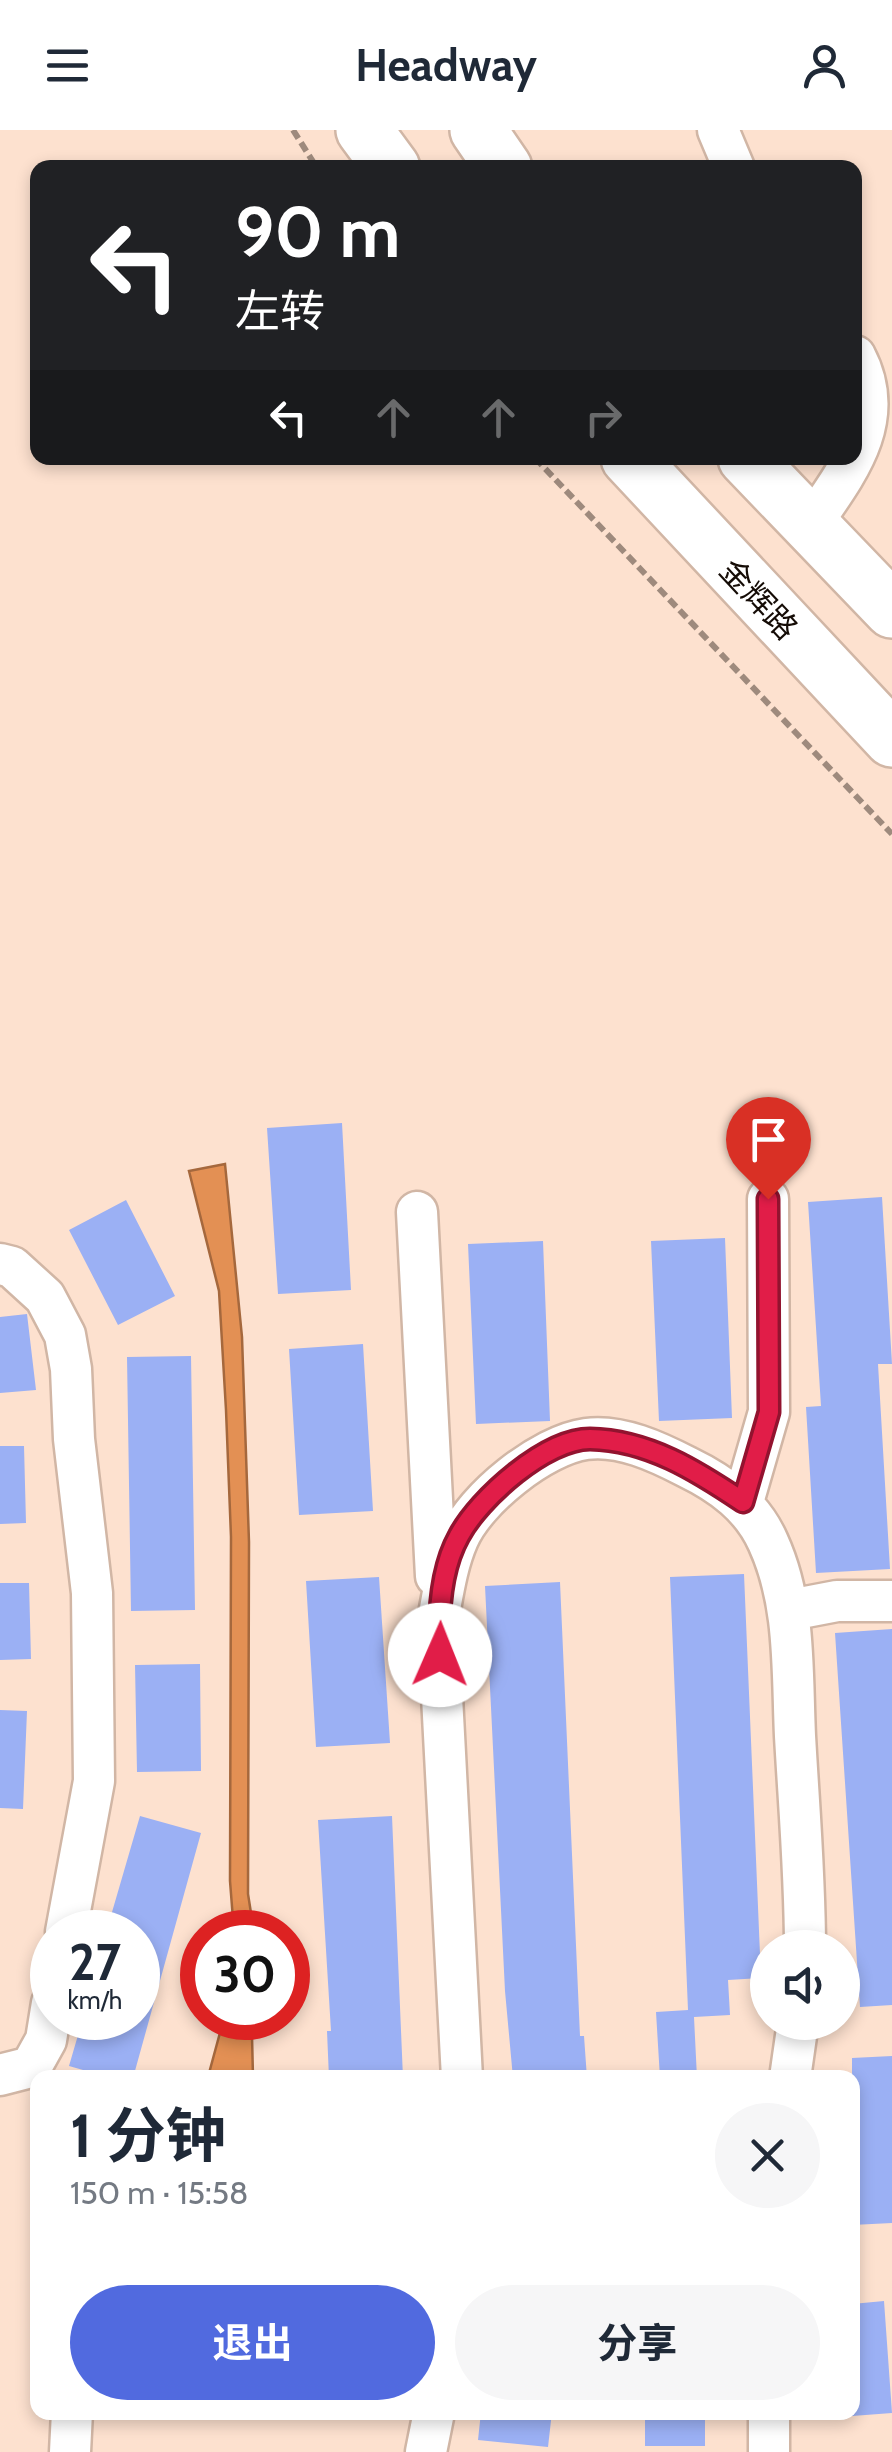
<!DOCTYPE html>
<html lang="zh">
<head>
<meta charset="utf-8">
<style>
  :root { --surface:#fff; --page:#f6f6f7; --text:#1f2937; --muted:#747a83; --accent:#516adf }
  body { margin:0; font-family:Cabin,"Noto Sans SC",sans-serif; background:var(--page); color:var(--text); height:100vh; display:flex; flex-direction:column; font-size:38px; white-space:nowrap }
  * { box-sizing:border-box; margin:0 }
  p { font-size:32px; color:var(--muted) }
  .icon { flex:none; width:55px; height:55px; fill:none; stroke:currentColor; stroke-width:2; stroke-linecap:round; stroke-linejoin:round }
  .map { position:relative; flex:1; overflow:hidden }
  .side { position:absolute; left:30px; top:1940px; width:830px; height:350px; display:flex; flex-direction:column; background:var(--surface); border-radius:20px; box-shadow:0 5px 15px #0003 }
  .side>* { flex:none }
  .guide { position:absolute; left:30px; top:30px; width:832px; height:305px; border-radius:20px; box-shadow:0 5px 15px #0003; background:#202124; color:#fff; overflow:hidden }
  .controls { position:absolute; left:750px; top:1800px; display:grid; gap:20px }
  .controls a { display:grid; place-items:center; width:110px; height:110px; border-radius:50%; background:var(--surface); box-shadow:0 5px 15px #0003; font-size:50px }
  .speed { position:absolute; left:30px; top:1780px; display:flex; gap:20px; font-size:50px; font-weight:700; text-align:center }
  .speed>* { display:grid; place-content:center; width:130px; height:130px; border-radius:50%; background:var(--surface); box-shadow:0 5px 15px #0003; line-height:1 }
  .speed small { font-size:25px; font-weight:400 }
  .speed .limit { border:15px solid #d22; background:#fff; color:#111 }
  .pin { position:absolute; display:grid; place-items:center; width:85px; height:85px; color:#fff; margin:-102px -42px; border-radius:50% 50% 50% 0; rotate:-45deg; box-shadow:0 0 10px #0007 }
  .pin .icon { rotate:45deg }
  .me { position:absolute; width:110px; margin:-55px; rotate:1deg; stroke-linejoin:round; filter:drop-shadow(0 0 8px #0008) }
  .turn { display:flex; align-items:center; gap:35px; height:210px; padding:0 40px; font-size:45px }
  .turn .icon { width:130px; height:130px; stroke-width:2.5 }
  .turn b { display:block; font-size:70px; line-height:85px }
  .lanes { display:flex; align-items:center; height:95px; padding:0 40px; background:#0003; justify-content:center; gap:50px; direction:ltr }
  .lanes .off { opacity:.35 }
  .round { display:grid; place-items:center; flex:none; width:105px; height:105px; border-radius:52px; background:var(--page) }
  .headline { display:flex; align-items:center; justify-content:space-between; height:170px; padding:0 40px }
  h1 { font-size:60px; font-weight:700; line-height:75px }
  .button { display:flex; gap:20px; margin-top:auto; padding:20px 40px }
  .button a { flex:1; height:115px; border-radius:60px; background:var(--accent); color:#fff; font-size:40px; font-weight:700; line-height:115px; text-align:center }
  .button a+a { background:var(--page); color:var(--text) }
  header { display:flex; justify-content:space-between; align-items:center; height:130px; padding:0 40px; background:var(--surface); font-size:45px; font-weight:700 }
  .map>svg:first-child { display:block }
</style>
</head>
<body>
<header><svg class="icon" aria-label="menu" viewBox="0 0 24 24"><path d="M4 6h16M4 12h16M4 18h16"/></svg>Headway<svg class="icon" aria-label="person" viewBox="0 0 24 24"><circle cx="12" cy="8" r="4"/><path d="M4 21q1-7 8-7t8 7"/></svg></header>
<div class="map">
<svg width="892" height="2322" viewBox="0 0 892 2322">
  <rect width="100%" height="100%" fill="#fde1cf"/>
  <path fill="#e39054" stroke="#a5683d" stroke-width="2.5" d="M 225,1034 L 242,1207 L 249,1412 L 248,1764 L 254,1802 L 234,1802 L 230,1751 L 231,1407 L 226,1280 L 219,1161 L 189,1041 Z
    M 224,1888 L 257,1888 L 252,1906 L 253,1947 L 208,1947 Z"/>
  <path fill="#9bb0f4" d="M 342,993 L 351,1160 L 278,1164 L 267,998 Z
    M 882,1067 L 892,1234 L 878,1234 L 890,1439 L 816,1443 L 806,1277 L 821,1276 L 808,1072 Z
    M 126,1070 L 175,1166 L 118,1195 L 69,1100 Z
    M 725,1108 L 732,1288 L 659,1291 L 651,1111 Z
    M 543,1111 L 550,1291 L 476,1294 L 468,1114 Z
    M 27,1184 L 36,1260 L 0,1263 L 0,1187 Z
    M 363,1214 L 373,1381 L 299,1385 L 289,1219 Z
    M 191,1226 L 195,1480 L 131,1481 L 127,1227 Z
    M 0,1316 L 24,1316 L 26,1393 L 0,1394 Z
    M 744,1444 L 761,1848 L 728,1850 L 730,1885 L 694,1887 L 697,1948 L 660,1948 L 656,1882 L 688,1880 L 670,1447 Z
    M 379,1447 L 390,1613 L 316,1617 L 306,1451 Z
    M 560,1452 L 580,1906 L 584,1906 L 587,1948 L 513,1948 L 505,1861 L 485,1456 Z
    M 0,1453 L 29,1453 L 31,1529 L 0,1530 Z
    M 892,1499 L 892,1875 L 860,1877 L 835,1503 Z
    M 200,1534 L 201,1641 L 137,1642 L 135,1535 Z
    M 0,1580 L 27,1581 L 23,1679 L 0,1678 Z
    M 140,1686 L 201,1703 L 133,1948 L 111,1948 L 69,1936 L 83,1888 L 138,1888 L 138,1797 L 110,1789 Z
    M 392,1686 L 403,1948 L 329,1948 L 327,1901 L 331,1901 L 318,1690 Z
    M 892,1926 L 892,2093 L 852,2095 L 852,1928 Z
    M 884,2171 L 892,2283 L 852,2286 L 852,2174 Z
    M 481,2282 L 552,2282 L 548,2317 L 478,2310 Z
    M 645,2282 L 705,2282 L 705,2316 L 645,2316 Z"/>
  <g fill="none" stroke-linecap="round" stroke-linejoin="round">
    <g stroke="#d1b6a5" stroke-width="45">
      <path id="street" d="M 718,0 L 734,38
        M 812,393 C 847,342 889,290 855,226
        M 417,1082 L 436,1446
        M 0,1134 L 12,1137 L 45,1167 L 65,1205 L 71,1239 L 74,1309 L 92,1463 L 94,1651 L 66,1802
        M 743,1372 L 769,1282 L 768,1069
        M 790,1480 L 837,1471 L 892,1471
        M 0,1945 L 31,1937 L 46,1910 L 52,1873
        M 462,1948 L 438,1490 C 443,1463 447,1434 458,1409 C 475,1369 542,1315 586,1309 C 620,1304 658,1322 687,1337 C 722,1354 752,1376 768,1412 C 796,1473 792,1540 795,1606 C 799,1677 805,1746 805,1818
        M 790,1948 L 798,1892
        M 769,2282 L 769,2322
        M 70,2322 L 72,2282
        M 426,2322 L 434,2282"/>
    </g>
    <g stroke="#d1b6a5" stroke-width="60">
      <path id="primary" d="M 364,0 L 392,38
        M 478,0 L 504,38
        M 629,328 L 892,609
        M 746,328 L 892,480"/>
    </g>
    <path stroke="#9e8a7d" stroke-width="6" stroke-dasharray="10 5" stroke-linecap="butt" d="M 293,0 L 317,38
      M 535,328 L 892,704"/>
    <use href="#street" stroke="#fff" stroke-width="40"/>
    <use href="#primary" stroke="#fff" stroke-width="55"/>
  </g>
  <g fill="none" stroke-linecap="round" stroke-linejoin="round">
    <g stroke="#92132f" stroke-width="25">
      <path id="route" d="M 440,1525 C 438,1487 440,1440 459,1406 C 479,1368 546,1309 590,1309 C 648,1310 697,1341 743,1372 L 769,1282 L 768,1069"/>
    </g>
    <use href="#route" stroke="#e11d48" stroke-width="18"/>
  </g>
  <g text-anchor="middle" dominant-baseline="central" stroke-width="8" stroke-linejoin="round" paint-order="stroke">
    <g font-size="32" fill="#150c06" stroke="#fff">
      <text transform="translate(759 469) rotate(47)">金辉路</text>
    </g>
  </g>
</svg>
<div class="controls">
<a><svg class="icon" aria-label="sound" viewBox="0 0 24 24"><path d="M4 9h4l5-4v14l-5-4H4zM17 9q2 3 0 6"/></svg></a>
</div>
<div class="speed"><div>27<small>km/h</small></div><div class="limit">30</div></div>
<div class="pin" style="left:768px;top:1069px;background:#d93025"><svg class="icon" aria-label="arrive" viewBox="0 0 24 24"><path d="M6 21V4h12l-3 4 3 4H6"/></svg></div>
<svg class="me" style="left:440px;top:1525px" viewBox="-20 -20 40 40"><circle r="19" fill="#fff"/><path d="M0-13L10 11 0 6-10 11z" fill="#e11d48"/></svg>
<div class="guide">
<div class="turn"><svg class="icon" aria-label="left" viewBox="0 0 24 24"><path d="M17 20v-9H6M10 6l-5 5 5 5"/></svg><div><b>90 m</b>左转</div></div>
<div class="lanes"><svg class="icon" aria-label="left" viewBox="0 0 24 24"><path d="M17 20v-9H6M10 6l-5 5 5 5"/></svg><svg class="icon off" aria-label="ahead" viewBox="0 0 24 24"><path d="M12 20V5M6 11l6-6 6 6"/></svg><svg class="icon off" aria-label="ahead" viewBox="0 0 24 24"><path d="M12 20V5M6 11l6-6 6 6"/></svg><svg class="icon off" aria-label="right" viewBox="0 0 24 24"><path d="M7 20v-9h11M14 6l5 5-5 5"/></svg></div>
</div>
<section class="side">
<div class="headline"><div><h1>1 分钟</h1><p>150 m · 15:58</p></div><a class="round"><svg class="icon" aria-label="close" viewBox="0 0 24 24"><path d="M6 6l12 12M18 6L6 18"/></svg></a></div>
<div class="button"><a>退出</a><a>分享</a></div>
</section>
</div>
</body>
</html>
